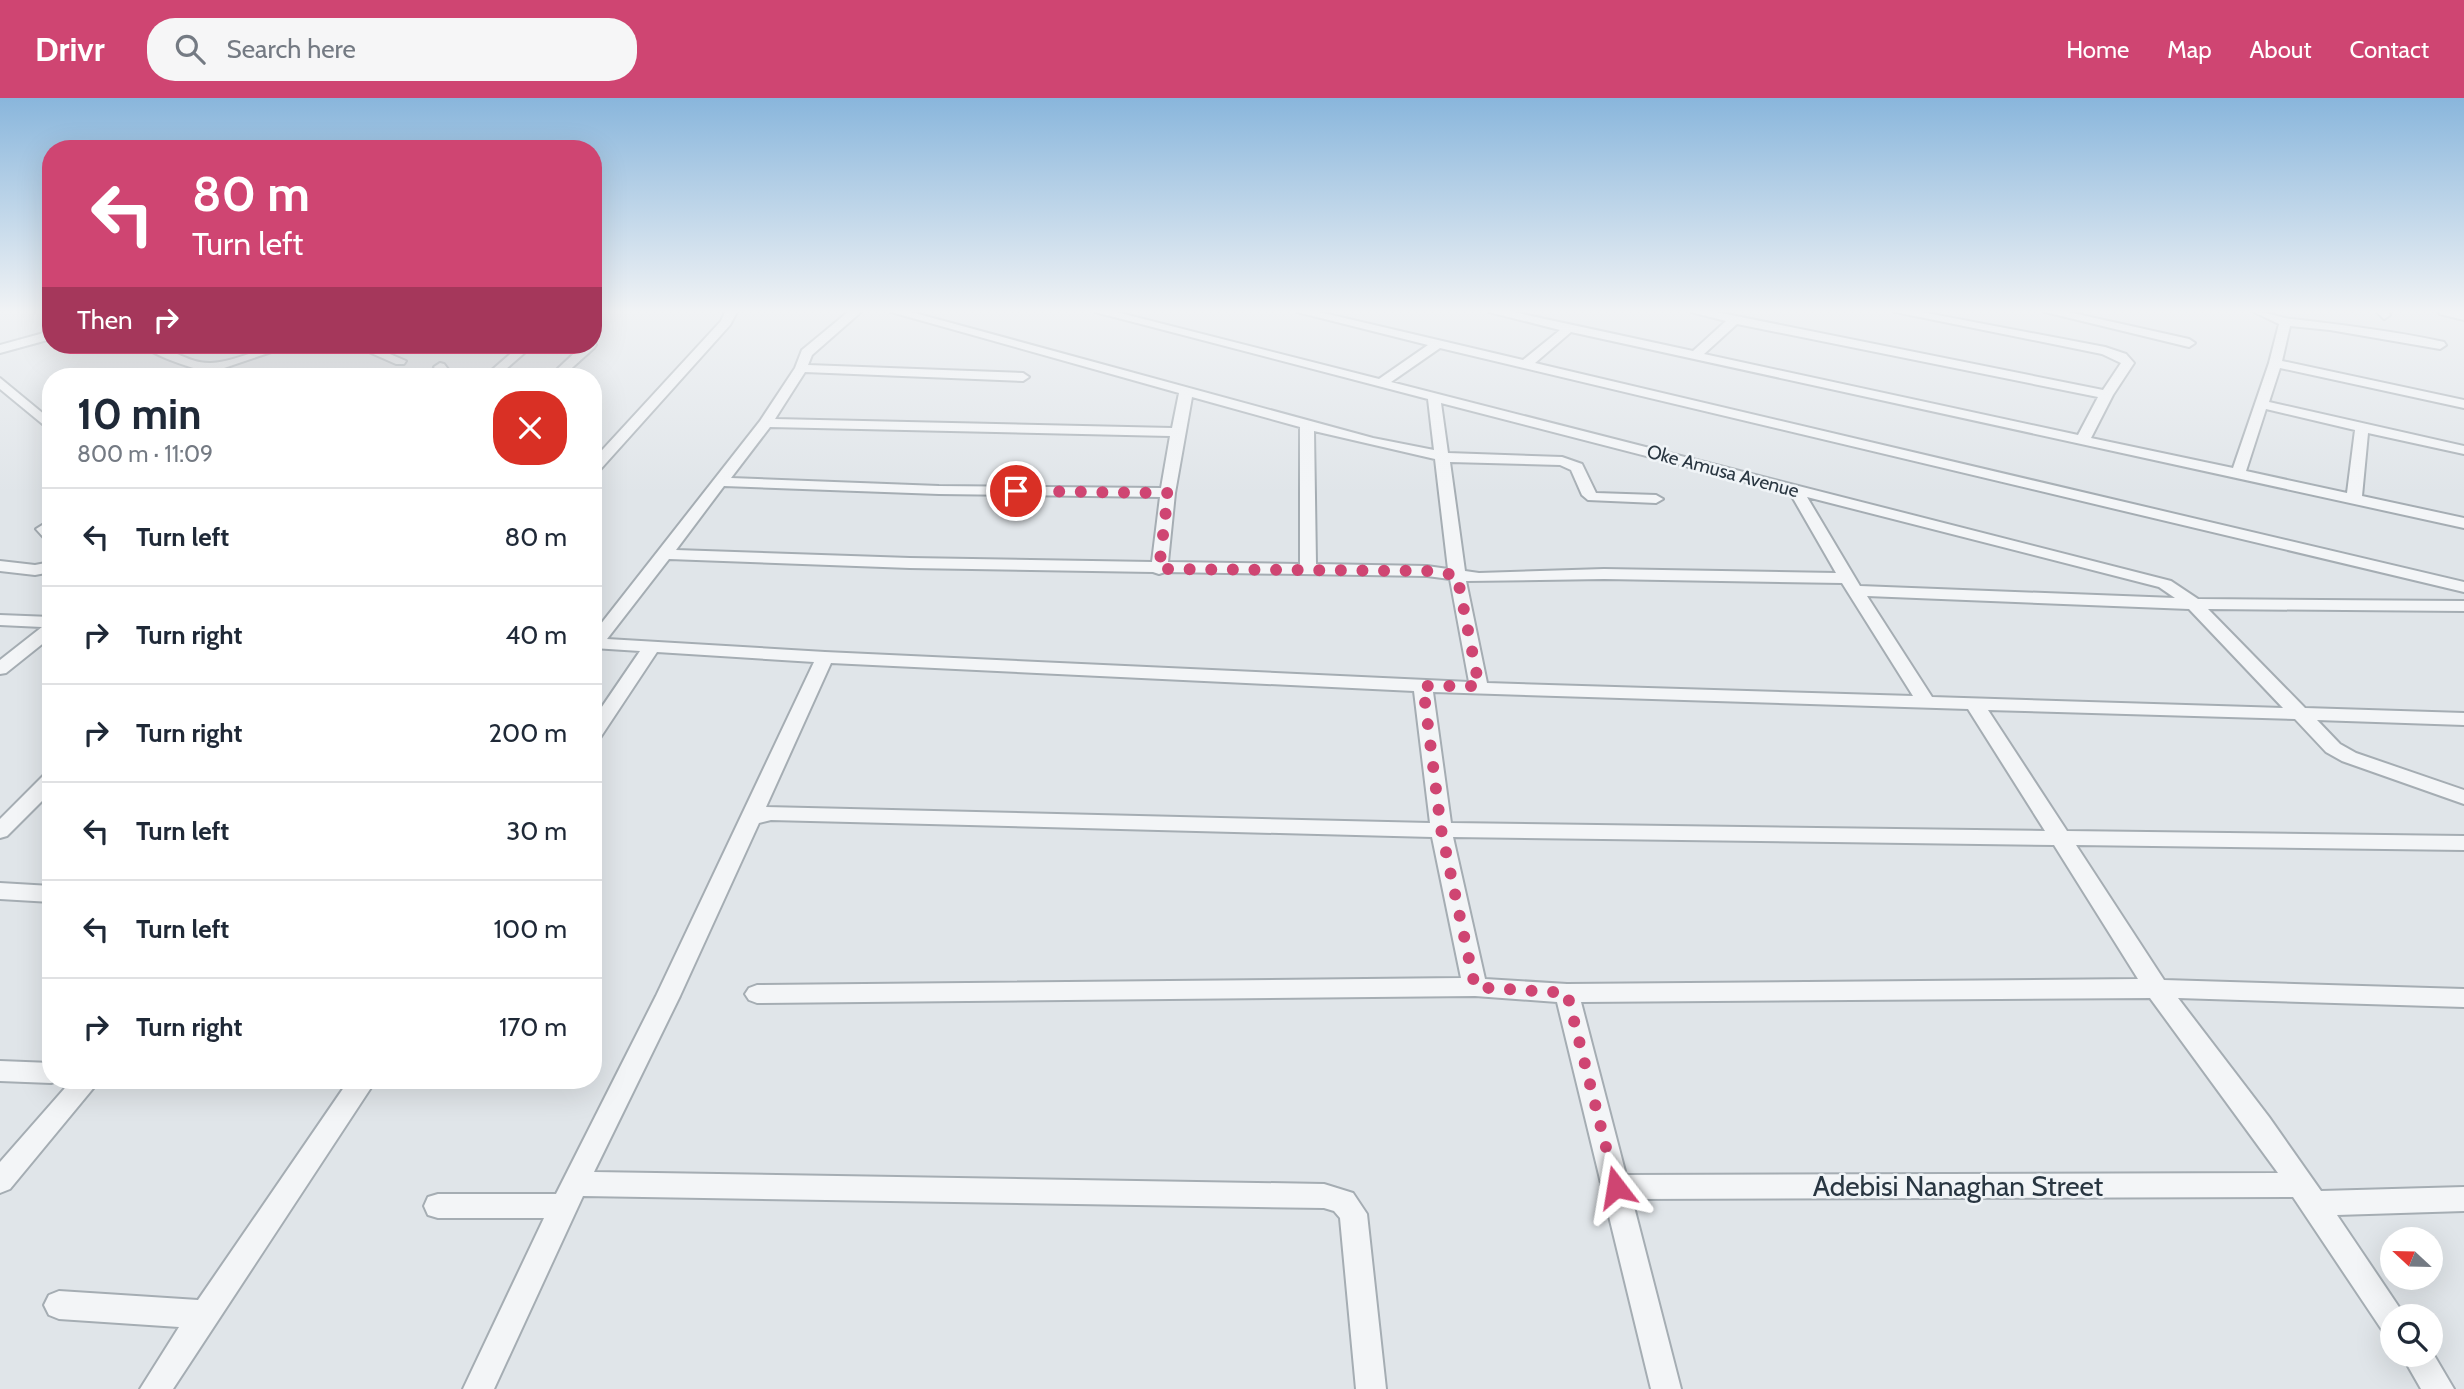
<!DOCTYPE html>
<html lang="en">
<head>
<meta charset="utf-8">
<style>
  :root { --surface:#fff; --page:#f6f6f7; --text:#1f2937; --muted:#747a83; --line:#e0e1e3; --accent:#cf4572 }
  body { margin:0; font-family:Cabin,sans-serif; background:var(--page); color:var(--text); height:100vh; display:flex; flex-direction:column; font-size:26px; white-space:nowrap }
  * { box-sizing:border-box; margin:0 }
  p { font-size:23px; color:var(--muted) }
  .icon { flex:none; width:38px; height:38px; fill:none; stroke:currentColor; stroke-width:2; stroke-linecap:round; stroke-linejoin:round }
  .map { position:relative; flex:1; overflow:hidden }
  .side { position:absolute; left:42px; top:270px; width:560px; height:721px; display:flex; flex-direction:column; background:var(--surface); border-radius:28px; box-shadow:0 7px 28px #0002 }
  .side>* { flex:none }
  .hud { position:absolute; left:42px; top:42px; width:560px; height:214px; border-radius:28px; box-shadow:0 7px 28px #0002; background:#cf4572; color:#fff; overflow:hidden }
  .needle { width:46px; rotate:292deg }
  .controls { position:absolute; left:2380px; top:1129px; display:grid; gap:14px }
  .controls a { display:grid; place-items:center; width:63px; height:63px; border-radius:50%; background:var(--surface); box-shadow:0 7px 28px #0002; font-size:35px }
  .pin { position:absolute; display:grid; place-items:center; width:60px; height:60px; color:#fff; margin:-30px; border:4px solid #fff; border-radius:50%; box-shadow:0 2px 7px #0007 }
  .me { position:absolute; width:77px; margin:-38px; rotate:346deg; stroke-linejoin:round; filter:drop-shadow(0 0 5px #0008) }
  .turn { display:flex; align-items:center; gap:24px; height:147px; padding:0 35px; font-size:32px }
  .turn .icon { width:91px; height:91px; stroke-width:2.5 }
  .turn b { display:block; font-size:49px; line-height:60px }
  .then { display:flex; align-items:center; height:66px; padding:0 35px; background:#0003; gap:14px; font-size:26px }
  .round { display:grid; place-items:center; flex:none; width:74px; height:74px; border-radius:28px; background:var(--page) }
  .overview { display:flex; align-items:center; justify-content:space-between; height:119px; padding:0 35px }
  h1 { font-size:42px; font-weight:700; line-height:52px }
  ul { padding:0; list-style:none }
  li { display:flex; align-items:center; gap:21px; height:98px; padding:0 35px; border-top:2px solid var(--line) }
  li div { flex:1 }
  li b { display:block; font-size:26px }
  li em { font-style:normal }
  header { display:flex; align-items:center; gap:42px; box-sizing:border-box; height:98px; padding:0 35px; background:var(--accent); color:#fff }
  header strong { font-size:33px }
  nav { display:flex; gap:38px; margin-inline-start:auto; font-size:24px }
  .search { width:490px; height:63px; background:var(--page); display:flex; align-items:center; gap:18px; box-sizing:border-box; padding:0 24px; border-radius:28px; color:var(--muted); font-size:26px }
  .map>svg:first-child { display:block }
</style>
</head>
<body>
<header>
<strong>Drivr</strong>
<div class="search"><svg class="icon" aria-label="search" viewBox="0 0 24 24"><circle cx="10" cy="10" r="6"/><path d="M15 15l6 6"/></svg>Search here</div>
<nav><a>Home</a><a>Map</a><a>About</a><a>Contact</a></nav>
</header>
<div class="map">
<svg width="2464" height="1291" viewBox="0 0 2464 1291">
  <rect width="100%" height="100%" fill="#e0e5e9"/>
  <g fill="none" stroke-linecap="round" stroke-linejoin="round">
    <g stroke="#a5adb3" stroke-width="4">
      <path id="minor" d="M 725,214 L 737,214 L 730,227 L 598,374 L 593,375 L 593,362 L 721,223 Z
        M 848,214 L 861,214 L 812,257 L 808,267 L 1023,275 L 1029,279 L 1023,283 L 805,274 L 775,321 L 1172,330 L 1179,295 L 891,214 L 911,214 L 1373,340 L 1434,352 L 1428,301 L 1095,214 L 1116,214 L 1379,281 L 1428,247 L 1297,214 L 1319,214 L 1523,262 L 1560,232 L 1489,214 L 1513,214 L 1693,253 L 1726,223 L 1691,214 L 1716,214 L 2103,292 L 2121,265 L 2102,256 L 1895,214 L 1921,214 L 2105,249 L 2126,256 L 2134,265 L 2113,297 L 2091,340 L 2233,370 L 2269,265 L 2279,226 L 2254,214 C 2270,214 2278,220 2292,221 C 2343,227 2394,233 2444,244 L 2446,247 L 2440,251 L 2330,232 L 2290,228 L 2282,263 L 2464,302 L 2464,310 L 2280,270 L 2269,304 L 2464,348 L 2464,356 L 2368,335 L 2362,398 L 2464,420 L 2464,430 L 1571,234 L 1535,265 L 2464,484 L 2464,494 L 1440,250 L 1391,284 L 2171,483 L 2198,501 L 2464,503 L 2464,513 L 2208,511 L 2305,610 L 2464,615 L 2464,627 L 2317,622 L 2340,646 L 2356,655 L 2464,692 L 2464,706 L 2342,663 L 2326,654 L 2295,621 L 1988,612 L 2067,733 L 2464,738 L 2464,752 L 2076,747 L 2164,882 L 2464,891 L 2464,909 L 2178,900 L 2269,1019 L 2321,1093 L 2464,1089 L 2464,1113 L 2337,1117 L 2405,1218 L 2392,1218 L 2392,1236 L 2382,1232 L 2293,1099 L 1632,1101 L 1681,1291 L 1651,1291 L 1557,904 L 1475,898 L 757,905 L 749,902 L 745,896 L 749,890 L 757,887 L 1461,880 L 1432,739 L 771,722 L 759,725 L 680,898 L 594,1074 L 1324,1086 L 1353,1095 L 1367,1116 L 1386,1291 L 1356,1291 L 1340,1120 L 1334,1113 L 1324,1110 L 583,1098 L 494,1291 L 463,1291 L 544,1120 L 438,1120 L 428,1117 L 424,1108 L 428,1099 L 438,1096 L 556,1096 L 656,898 L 814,564 L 657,554 L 600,640 L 593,642 L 593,622 L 640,553 L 593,550 L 593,536 L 760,323 L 795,270 L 802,252 ZM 1737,226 L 2098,299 L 2078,337 L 1704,256 ZM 1192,299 L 1300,329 L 1300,466 L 1168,464 L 1175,395 ZM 1441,305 L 1790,395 L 1836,475 L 1604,471 L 1479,475 L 1465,473 L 1450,364 L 1560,367 L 1571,372 L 1582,397 L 1588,402 L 1656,405 L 1663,401 L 1656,397 L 1596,395 L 1582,366 L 1562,359 L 1448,355 ZM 2266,311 L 2355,332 L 2347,395 L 2246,373 ZM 770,329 L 1170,338 L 1161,390 L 939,388 L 731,380 ZM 1314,333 L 1435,361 L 1448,471 L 1427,468 L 1316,466 ZM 724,388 L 939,396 L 1160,399 L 1152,464 L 910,460 L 676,452 ZM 1807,399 L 2159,489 L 2175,500 L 1860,488 ZM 669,461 L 910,470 L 1153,474 L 1159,476 L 1165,474 L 1427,478 L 1450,481 L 1469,584 L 825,554 L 607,541 ZM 1604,481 L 1842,485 L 1913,598 L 1487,585 L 1466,483 ZM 1867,498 L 2189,511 L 2283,610 L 1932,599 ZM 831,565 L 1414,593 L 1430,725 L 766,709 ZM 1433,594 L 1968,611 L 2045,733 L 1451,725 ZM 1453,739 L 2054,747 L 2138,881 L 1567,886 L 1485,881 ZM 2150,900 L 2278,1075 L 1626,1077 L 1581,904 Z
        M 2045,214 L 2068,214 L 2189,241 L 2195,245 L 2189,249 Z
        M 2377,214 L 2389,214 L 2390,217 L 2384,221 Z
        M 2438,214 L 2464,214 L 2464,222 L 2440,216 Z
        M 51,233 L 51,241 L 0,255 L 0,247 Z
        M 593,244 L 596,247 L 594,250 L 563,278 L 550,278 L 583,247 L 593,247 Z
        M 142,247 C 168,246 187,266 211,265 C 239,264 263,246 292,247 L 224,270 L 234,278 C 214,278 158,261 142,247 Z
        M 353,247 L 369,247 L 406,263 L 404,266 L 396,266 Z
        M 515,247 L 528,247 L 530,250 L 498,278 L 485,278 L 517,250 Z
        M 440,265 L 444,266 L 453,278 L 441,278 L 434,269 Z
        M 0,280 L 51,322 L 51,333 L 0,291 Z
        M 44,426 L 51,429 L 51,443 L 45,441 L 36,431 Z
        M 0,463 L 35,467 L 51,464 L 51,474 L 35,477 L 0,473 Z
        M 0,517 L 51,519 L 51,539 L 6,575 L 0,576 L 0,562 L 42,529 L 0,527 Z
        M 51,676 L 51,694 L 7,738 L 0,740 L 0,721 L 44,677 Z
        M 0,785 L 51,788 L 51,804 L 0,801 Z
        M 0,963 L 51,965 L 51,982 L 60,982 L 51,985 L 0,983 Z
        M 72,982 L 100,982 L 10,1091 L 0,1095 L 0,1064 Z
        M 349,982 L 376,982 L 173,1291 L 140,1291 L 179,1229 L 59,1221 L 49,1217 L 44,1207 L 49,1197 L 59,1193 L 198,1202 Z
        M 2431,1252 L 2454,1291 L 2421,1291 L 2401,1256 L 2431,1256 Z"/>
    </g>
    <use href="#minor" fill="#f3f5f7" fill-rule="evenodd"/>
  </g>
  <linearGradient id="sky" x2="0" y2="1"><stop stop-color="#89b6dc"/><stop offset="0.54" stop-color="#f1f3f5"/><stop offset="1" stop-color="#f1f3f5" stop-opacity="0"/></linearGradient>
  <rect width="2464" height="395" fill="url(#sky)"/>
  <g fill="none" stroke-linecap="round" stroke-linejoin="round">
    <path stroke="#cf4572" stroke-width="12" stroke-dasharray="0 21.6" d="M 1016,393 L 1168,395 L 1159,471 L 1427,473 L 1457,477 L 1479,588 L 1423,588 L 1441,731 L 1475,889 L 1567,895 L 1616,1089"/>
  </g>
  <g text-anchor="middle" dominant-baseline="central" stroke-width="5" stroke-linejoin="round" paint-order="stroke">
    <g font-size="19" fill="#293641" stroke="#f0f4f7">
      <text transform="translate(1723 373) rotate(15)">Oke Amusa Avenue</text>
    </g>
    <g font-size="28" fill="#293641" stroke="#f0f4f7">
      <text x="1958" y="1088">Adebisi Nanaghan Street</text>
    </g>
  </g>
</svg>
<div class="controls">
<a><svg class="needle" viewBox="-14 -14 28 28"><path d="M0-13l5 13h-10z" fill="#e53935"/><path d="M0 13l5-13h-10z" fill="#747a83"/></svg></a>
<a><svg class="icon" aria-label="search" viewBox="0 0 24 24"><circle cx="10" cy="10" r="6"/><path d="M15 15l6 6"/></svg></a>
</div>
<div class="pin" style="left:1016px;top:393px;background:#d93025"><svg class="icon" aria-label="arrive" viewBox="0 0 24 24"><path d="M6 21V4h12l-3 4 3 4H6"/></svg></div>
<svg class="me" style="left:1616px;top:1089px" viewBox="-20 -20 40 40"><path d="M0-17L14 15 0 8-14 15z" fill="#cf4572" stroke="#fff" stroke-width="4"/></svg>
<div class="hud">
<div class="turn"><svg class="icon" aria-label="left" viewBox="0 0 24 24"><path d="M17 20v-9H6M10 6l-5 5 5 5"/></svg><div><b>80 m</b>Turn left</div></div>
<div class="then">Then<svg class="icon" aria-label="right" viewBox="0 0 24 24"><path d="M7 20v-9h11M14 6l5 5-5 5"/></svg></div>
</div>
<section class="side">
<div class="overview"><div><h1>10 min</h1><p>800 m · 11:09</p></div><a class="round" style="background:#d93025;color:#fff"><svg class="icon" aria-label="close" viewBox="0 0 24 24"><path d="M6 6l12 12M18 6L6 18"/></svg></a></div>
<ul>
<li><svg class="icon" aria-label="left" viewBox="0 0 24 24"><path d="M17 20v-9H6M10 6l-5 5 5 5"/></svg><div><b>Turn left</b></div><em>80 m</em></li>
<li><svg class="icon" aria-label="right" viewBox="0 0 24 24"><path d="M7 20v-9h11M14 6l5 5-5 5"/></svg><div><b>Turn right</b></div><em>40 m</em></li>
<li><svg class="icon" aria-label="right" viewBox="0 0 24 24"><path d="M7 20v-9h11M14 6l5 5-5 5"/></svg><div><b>Turn right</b></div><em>200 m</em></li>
<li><svg class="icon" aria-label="left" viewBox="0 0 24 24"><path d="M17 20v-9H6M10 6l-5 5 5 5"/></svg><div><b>Turn left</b></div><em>30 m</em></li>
<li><svg class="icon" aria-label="left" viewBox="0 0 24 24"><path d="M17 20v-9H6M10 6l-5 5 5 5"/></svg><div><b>Turn left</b></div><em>100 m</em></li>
<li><svg class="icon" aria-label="right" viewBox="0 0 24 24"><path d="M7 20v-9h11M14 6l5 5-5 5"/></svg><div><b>Turn right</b></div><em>170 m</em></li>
</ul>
</section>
</div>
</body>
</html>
